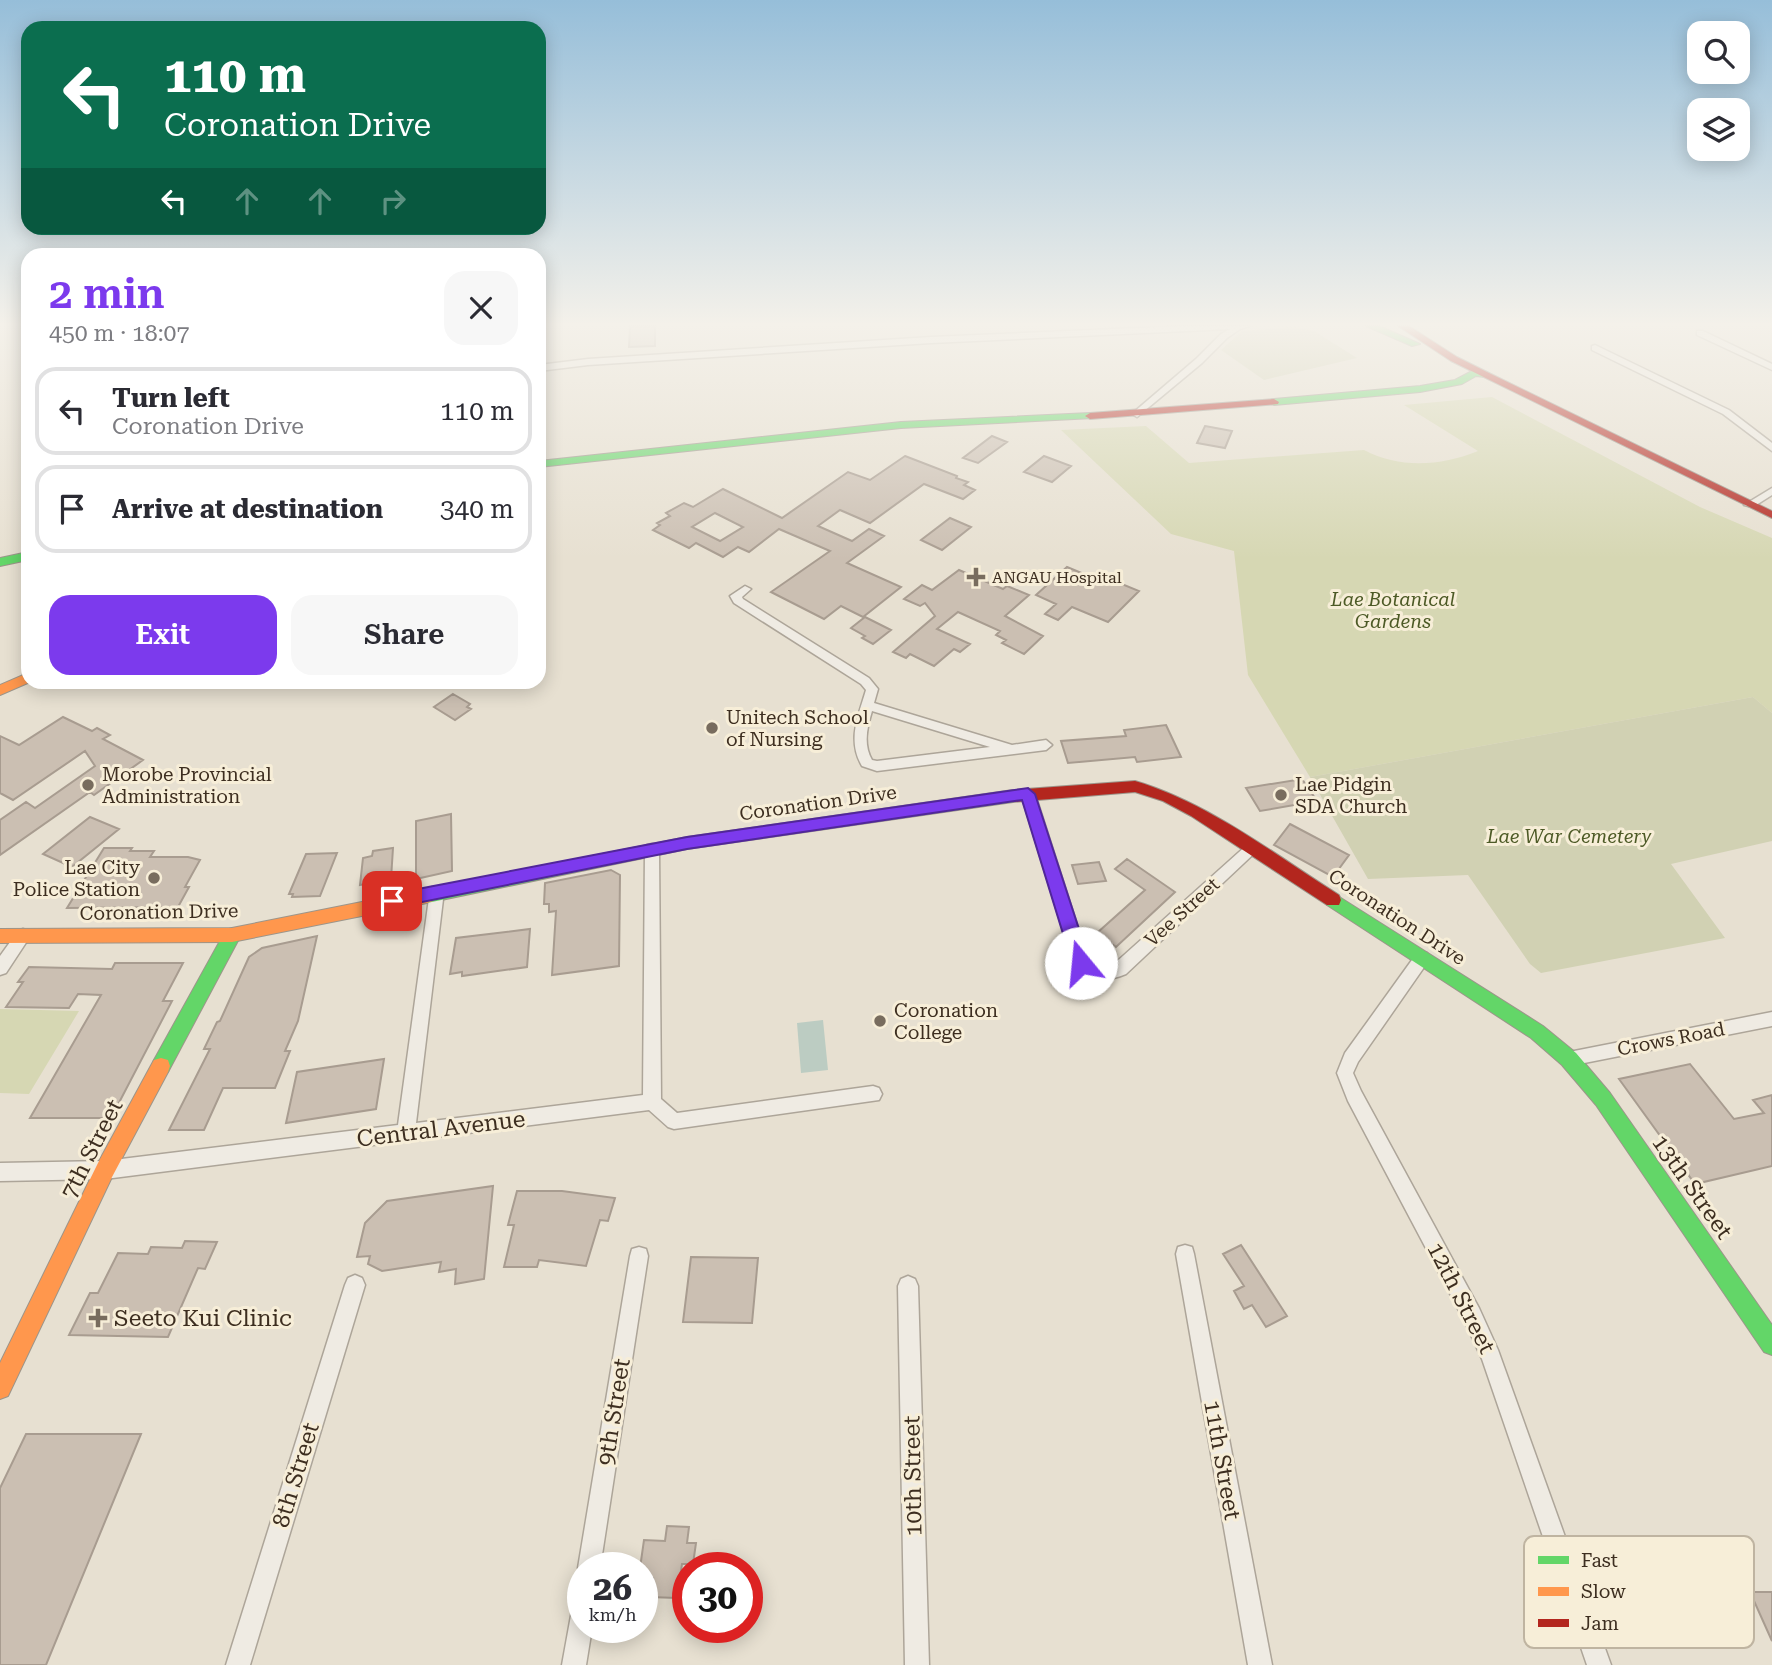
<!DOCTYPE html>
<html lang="en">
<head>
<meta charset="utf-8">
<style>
  :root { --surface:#fff; --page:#f7f7f7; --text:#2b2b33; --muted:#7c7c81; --line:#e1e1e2; --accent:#7c3aed }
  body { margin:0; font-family:"Roboto Serif",serif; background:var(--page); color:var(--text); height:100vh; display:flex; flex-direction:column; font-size:26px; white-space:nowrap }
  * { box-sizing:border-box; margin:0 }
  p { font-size:23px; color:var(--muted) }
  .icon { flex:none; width:38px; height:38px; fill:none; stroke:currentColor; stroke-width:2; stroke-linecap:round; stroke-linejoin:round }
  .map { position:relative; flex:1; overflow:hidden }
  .sheet { position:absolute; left:21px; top:248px; width:525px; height:441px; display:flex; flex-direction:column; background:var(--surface); border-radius:21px; box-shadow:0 4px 18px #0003 }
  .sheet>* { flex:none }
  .hud { position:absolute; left:21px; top:21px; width:525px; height:214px; border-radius:21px; box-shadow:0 4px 18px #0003; background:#0b6e4f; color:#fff; overflow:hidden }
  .controls { position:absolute; left:1687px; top:21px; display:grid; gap:14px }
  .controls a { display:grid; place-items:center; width:63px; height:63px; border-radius:14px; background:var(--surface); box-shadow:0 4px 18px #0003; font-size:35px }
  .speed { position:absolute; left:567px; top:1552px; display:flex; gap:14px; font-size:35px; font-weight:700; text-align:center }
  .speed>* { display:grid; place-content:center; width:91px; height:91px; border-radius:50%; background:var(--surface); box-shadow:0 4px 18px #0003; line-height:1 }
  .speed small { font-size:18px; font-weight:400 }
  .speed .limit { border:10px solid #d22; background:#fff; color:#111 }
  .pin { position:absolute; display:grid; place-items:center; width:60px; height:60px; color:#fff; margin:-30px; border-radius:14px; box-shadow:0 4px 10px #0006 }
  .me { position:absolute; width:77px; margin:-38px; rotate:343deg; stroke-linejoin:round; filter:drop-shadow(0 0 5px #0008) }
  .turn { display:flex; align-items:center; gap:24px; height:147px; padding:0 28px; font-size:32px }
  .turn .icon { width:91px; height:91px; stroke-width:2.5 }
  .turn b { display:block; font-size:49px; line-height:60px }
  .lanes { display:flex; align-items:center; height:66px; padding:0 28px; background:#0003; justify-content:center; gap:35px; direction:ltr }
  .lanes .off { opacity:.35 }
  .round { display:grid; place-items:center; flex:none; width:74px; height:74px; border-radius:21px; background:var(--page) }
  .summary { display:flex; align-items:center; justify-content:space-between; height:119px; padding:0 28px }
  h1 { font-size:42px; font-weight:600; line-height:52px; color:var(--accent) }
  .button { display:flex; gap:14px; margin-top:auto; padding:14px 28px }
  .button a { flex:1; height:80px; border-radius:21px; background:var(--accent); color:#fff; font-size:28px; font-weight:600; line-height:80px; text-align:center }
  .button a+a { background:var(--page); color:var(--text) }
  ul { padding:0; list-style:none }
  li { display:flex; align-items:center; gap:21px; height:88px; margin:0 14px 10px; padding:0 14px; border:4px solid var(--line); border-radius:21px }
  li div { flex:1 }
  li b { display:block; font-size:26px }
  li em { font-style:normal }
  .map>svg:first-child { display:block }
</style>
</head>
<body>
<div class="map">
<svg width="1772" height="1665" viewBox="0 0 1772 1665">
  <rect width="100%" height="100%" fill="#e7e0d1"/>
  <path fill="#d6d7b3" d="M 1492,397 L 1700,507 L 1772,538 L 1772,713 L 1753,697 L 1310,777 L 1248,675 L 1234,551 L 1171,534 L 1061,430 L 1146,426 L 1189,463 L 1364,450 C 1400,469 1441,466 1478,451 L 1404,405 Z
    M 0,1009 L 79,1011 L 29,1094 L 0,1093 Z"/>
  <path fill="#d1d1b3" d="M 1294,327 L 1314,331 L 1357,358 L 1264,380 L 1221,350 L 1242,331 Z
    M 1753,697 L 1772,713 L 1772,841 L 1671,864 L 1725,938 L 1541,973 L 1530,964 L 1468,875 L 1368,879 L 1310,777 Z"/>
  <path fill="#bcccc2" d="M 823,1020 L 828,1070 L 801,1073 L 797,1023 Z"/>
  <path fill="#cbbfb2" stroke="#a89c90" stroke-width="2" fill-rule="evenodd" d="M 630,326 L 655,326 L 655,346 L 629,347 Z
    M 1205,426 L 1232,431 L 1225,448 L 1197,443 Z
    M 992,436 L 1007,442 L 978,463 L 963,458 Z
    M 905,456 L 957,476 L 956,478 L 968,482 L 964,485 L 975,490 L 963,499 L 924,484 L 870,523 L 840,510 L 818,526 L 852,541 L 869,529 L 884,536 L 847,563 L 901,587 L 863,617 L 841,606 L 824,619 L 771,592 L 830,551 L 779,529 L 749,552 L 738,547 L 723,557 L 696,543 L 689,548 L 653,530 L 660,525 L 657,523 L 670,516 L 666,513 L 684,503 L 693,507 L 723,489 L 782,518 L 848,472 L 870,480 ZM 715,513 L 743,527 L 720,541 L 692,527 Z
    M 1044,456 L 1071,466 L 1052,482 L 1024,472 Z
    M 950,518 L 971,527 L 942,550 L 921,540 Z
    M 1067,567 L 1108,584 L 1112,580 L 1139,591 L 1108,622 L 1072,607 L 1058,620 L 1045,614 L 1056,604 L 1036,595 Z
    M 959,570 L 1003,589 L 1007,586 L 1029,595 L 1005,616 L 1043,636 L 1024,654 L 1002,643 L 1006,640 L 996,635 L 1000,631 L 958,612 L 937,629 L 970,644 L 960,652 L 954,649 L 934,666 L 910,654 L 906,658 L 893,652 L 935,616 L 925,603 L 920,606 L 904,599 L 922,585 L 932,590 Z
    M 865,617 L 891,630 L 873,644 L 862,638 L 865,636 L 851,628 Z
    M 453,694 L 470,704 L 467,707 L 471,709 L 455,720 L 434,707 Z
    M 63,717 L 92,731 L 97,728 L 110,735 L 103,739 L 143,760 L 94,795 L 90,792 L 0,855 L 0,820 L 26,802 L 35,808 L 95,766 L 85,751 L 13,800 L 0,793 L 0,736 L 19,745 Z
    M 1166,725 L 1181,757 L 1137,762 L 1135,757 L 1068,763 L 1061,741 L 1126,736 L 1124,730 Z
    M 1302,779 L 1317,801 L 1260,811 L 1246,788 Z
    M 451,814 L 452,871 L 416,879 L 416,821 Z
    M 90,817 L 119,829 L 72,867 L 43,854 Z
    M 1290,824 L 1349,855 L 1333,877 L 1274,845 Z
    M 104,848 L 132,848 L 130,851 L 154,851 L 150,857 L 188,857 L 200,860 L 185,887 L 189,887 L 178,907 L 67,908 Z
    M 393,848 L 391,879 L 360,885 L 363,858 L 372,856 L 373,851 Z
    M 337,853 L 320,896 L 292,897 L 293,894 L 289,894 L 306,854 Z
    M 1127,859 L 1175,892 L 1116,947 L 1097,933 L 1145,890 L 1115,869 Z
    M 1099,862 L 1106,881 L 1078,884 L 1072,865 Z
    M 611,870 L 620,875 L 619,966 L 552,975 L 556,911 L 549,912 L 549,904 L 544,904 L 545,883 Z
    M 530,929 L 527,967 L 462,976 L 462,972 L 450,974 L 456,938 Z
    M 317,936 L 298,1021 L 285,1051 L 290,1051 L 275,1088 L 223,1088 L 204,1130 L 169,1130 L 210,1049 L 204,1049 L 217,1022 L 220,1021 L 249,957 L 262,948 Z
    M 115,963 L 183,963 L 163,1001 L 172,1001 L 111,1118 L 30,1118 L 101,995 L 78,994 L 69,1008 L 6,1007 L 23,982 L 18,982 L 29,967 L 112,969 Z
    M 384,1059 L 376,1109 L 286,1123 L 297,1072 Z
    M 1690,1064 L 1734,1119 L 1764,1113 L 1753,1100 L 1772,1095 L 1772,1166 L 1695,1184 L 1619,1079 Z
    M 493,1186 L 484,1279 L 455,1284 L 456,1269 L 439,1272 L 441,1262 L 382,1271 L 368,1264 L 370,1256 L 357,1257 L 365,1223 L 387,1201 Z
    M 517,1191 L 562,1191 L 615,1198 L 608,1221 L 600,1220 L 586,1266 L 539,1260 L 537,1267 L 504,1267 L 514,1225 L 508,1225 Z
    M 185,1241 L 217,1242 L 205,1269 L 198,1268 L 168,1337 L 69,1335 L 90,1293 L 98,1293 L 118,1253 L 148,1254 L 151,1247 L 182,1248 Z
    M 1241,1245 L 1287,1316 L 1266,1327 L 1252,1305 L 1244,1309 L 1234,1291 L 1244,1286 L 1223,1254 Z
    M 691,1257 L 758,1258 L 752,1323 L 683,1322 Z
    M 26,1434 L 141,1434 L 46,1665 L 0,1665 L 0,1488 Z
    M 667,1526 L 689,1527 L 687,1543 L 696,1543 L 693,1564 L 682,1564 L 677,1598 L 650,1597 L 653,1578 L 642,1578 L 642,1568 L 640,1568 L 644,1540 L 665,1541 Z
    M 1750,1592 L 1772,1592 L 1772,1641 Z"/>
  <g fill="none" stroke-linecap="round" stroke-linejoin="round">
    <g stroke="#ada599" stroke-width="3">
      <path id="street" d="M 1183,326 L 1250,326 L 1240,329 L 1227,338 L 1202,363 L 1137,417 L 1132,414 L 1134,412 L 1196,359 L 1221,334 L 1230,329 L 931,343 L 588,365 L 539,371 L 539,365 L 588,359 L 931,337 Z
        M 1697,331 L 1703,331 L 1772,364 L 1772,370 L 1697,335 Z
        M 1595,345 L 1729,410 L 1772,443 L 1772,451 L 1723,414 L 1592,350 L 1592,346 Z
        M 1772,488 L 1772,495 L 1753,507 L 1744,505 Z
        M 745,586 L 751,589 L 742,597 L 743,599 L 869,678 L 878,689 L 874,703 L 1012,745 L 1046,740 L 1052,745 L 1046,750 L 877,771 L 862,766 C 847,740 858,717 866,690 L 861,684 L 734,603 L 730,596 ZM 872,711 L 990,747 L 877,761 L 872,760 C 863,744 867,728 872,711 Z
        M 1028,789 L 1035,794 L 1088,959 L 1098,966 L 1114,964 L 1248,844 L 1258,844 L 1260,848 L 1126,974 C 1107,982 1084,983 1073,963 L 1021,794 Z
        M 652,844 L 657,845 L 659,849 L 661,1099 L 677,1113 L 873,1086 L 879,1088 L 882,1094 L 879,1100 L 674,1129 L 668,1127 L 649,1110 L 105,1179 L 0,1181 L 0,1163 L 105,1161 L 398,1125 L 430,891 L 432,887 L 442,887 L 444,891 L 416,1123 L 643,1095 L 645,849 L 647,845 Z
        M 23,929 L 28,931 L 31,935 L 6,973 L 0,975 L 0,956 L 18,931 Z
        M 1422,952 L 1427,953 L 1430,958 L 1427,963 L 1358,1062 L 1353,1073 L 1361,1091 L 1479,1308 L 1498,1350 L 1611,1665 L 1587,1665 L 1482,1359 L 1465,1322 L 1348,1101 L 1337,1073 L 1345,1053 L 1417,953 Z
        M 1772,1012 L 1772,1026 L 1569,1066 L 1563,1064 L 1561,1059 L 1563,1054 L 1569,1052 Z
        M 1185,1245 L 1192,1247 L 1194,1254 L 1272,1665 L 1248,1665 L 1176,1254 L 1178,1247 Z
        M 639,1247 L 646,1249 L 648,1256 L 600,1568 L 583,1568 L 583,1577 L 578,1568 L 630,1256 L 632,1249 Z
        M 355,1275 L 362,1278 L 365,1285 L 250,1665 L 226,1665 L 345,1285 L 348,1278 Z
        M 908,1276 L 915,1279 L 918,1286 L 929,1665 L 905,1665 L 898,1286 L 901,1279 Z
        M 583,1599 L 583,1628 L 592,1628 L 586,1665 L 562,1665 L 572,1610 L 575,1602 Z"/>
    </g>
    <g stroke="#9c958a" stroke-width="2">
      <path id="fast" d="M 1366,326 L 1379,326 L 1420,344 L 1412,346 Z
        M 1474,370 L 1490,374 L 1485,377 L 1476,376 L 1462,384 L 1420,392 L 1274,405 L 1269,402 L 1274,399 L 1420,386 L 1455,380 Z
        M 1090,413 L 1094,414 L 1094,418 L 901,428 L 539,467 L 539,461 L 901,422 Z
        M 28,552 L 28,560 L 0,566 L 0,558 Z
        M 1013,790 L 1021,796 L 1013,802 L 687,849 L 427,903 L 421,901 L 419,896 L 421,891 L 427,889 L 687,837 Z
        M 1333,893 L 1543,1026 L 1576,1053 L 1610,1093 L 1772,1325 L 1772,1355 L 1764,1352 L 1596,1105 L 1562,1065 L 1531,1038 L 1327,905 L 1325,900 L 1327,895 Z
        M 232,928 L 238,930 L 241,935 L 168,1072 L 161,1074 L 154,1072 L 152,1066 L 154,1060 L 226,930 Z"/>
    </g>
    <g stroke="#9c958a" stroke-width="2">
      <path id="slow" d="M 28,673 L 30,682 L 0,695 L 0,685 Z
        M 427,889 L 433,891 L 435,896 L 433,901 L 427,903 L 232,942 L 0,943 L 0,929 L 232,928 Z
        M 161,1058 L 168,1060 L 170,1066 L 168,1072 L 112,1177 L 8,1396 L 0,1399 L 0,1363 L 98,1163 L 154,1060 Z"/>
    </g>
    <g stroke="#9c958a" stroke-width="2">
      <path id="jam" d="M 1398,326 L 1409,326 L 1457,357 L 1491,374 L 1772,511 L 1772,518 L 1451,361 Z
        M 1274,399 L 1279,402 L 1278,404 L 1090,419 L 1085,416 L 1090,413 Z
        M 1135,781 C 1209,803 1274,854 1339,895 L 1341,900 L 1339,905 L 1327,905 L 1191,816 L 1163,801 L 1135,792 L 1013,802 L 1005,796 L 1013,790 Z"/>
    </g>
    <use href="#street" fill="#efebe3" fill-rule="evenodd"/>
    <use href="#fast" fill="#63d668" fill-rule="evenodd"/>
    <use href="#slow" fill="#ff974d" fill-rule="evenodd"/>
    <use href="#jam" fill="#b3261e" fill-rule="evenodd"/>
  </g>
  <linearGradient id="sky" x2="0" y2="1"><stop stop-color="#96bed9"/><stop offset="0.58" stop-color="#f4f1ea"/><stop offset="1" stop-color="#f4f1ea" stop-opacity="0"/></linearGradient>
  <rect width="1772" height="559" fill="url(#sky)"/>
  <path fill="#7c3aed" stroke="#51269a" stroke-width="2" d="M 1028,788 L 1035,794 L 1090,963 L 1087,968 L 1081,971 L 1075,968 L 1072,963 L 1022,800 L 687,849 L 392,908 L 386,906 L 384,901 L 386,896 L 392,894 L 687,837 Z"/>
  <g fill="#786c5e" stroke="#f7eed8" stroke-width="2.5">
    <path d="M972.5 566.5h7v7h7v7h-7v7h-7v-7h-7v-7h7z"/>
    <circle cx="712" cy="728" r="7"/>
    <circle cx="88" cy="785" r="7"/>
    <circle cx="1281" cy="795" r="7"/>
    <circle cx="154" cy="878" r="7"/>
    <circle cx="880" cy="1021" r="7"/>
    <path d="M94.5 1307.5h7v7h7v7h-7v7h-7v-7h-7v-7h7z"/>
  </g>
  <g text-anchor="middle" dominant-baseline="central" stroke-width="6" stroke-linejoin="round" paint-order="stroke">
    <g font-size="16" fill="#3d2e20" stroke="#f7eed8" text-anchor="start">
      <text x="992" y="577">ANGAU Hospital</text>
    </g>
    <g font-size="19" font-style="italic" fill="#4d5a26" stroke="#f7eed8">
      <text x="1393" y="599">Lae Botanical<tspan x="1393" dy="22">Gardens</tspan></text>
      <text x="1569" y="836">Lae War Cemetery</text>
    </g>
    <g font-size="19" fill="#3d2e20" stroke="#f7eed8" text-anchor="start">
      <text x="726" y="717">Unitech School<tspan x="726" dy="22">of Nursing</tspan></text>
      <text x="102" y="774">Morobe Provincial<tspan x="102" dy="22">Administration</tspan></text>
      <text x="1295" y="784">Lae Pidgin<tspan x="1295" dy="22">SDA Church</tspan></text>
      <text x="140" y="867" text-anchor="end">Lae City<tspan x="140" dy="22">Police Station</tspan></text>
      <text x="894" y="1010">Coronation<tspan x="894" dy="22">College</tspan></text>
    </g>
    <g font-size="19" fill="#3d2e20" stroke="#f7eed8">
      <text transform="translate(818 803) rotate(-8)">Coronation Drive</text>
      <text transform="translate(159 912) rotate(-1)">Coronation Drive</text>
      <text transform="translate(1182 912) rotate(-42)">Vee Street</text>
      <text transform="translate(1397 917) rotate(33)">Coronation Drive</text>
      <text transform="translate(1671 1039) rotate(-11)">Crows Road</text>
    </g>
    <g font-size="23" fill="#3d2e20" stroke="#f7eed8">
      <text transform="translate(441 1129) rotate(-7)">Central Avenue</text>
      <text transform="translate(92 1149) rotate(-63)">7th Street</text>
      <text transform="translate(1692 1187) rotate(55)">13th Street</text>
      <text transform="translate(1461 1298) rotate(63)">12th Street</text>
      <text transform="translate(614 1412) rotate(-81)">9th Street</text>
      <text transform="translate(1222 1460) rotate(80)">11th Street</text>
      <text transform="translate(296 1475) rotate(-73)">8th Street</text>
      <text transform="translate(913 1476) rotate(-91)">10th Street</text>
    </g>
    <g font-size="23" fill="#3d2e20" stroke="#f7eed8" text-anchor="start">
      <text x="114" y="1318">Seeto Kui Clinic</text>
    </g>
  </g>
  <rect x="1524" y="1536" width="230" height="112" rx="10" fill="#f7eed8" stroke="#bfb4a1" stroke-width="2"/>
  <rect x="1538" y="1556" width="31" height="8" fill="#63d668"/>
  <rect x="1538" y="1587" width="31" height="9" fill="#ff974d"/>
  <rect x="1538" y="1619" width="31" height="8" fill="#b3261e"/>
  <g font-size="19" fill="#3d2e20">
    <text x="1581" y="1567">Fast</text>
    <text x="1581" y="1598">Slow</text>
    <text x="1581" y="1630">Jam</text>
  </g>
</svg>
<div class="controls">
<a><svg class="icon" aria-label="search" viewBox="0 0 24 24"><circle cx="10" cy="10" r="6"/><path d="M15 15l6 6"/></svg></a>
<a><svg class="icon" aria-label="layers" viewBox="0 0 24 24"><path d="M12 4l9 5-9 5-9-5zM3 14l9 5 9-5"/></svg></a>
</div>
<div class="speed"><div>26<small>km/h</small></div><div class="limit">30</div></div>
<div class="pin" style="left:392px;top:901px;background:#d93025"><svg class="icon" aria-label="arrive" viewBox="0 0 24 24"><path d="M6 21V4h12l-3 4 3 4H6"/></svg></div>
<svg class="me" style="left:1081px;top:963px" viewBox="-20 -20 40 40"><circle r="19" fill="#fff"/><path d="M0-13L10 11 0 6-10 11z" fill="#7c3aed"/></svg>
<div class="hud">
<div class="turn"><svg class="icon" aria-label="left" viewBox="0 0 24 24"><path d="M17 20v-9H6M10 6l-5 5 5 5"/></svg><div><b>110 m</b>Coronation Drive</div></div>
<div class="lanes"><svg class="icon" aria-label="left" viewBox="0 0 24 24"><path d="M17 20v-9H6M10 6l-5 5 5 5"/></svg><svg class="icon off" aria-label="ahead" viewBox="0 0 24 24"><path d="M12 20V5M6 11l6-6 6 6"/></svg><svg class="icon off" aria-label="ahead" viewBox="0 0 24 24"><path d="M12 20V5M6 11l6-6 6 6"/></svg><svg class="icon off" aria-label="right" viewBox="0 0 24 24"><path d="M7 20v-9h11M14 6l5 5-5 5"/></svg></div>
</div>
<section class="sheet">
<div class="summary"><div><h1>2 min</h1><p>450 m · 18:07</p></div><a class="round"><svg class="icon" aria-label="close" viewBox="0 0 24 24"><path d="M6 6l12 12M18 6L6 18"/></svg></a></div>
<ul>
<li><svg class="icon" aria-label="left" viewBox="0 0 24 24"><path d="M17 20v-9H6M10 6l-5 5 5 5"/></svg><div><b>Turn left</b><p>Coronation Drive</p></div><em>110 m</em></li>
<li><svg class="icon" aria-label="arrive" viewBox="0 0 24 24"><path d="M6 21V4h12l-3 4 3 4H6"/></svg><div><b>Arrive at destination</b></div><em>340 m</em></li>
</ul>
<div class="button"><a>Exit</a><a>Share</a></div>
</section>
</div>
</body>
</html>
